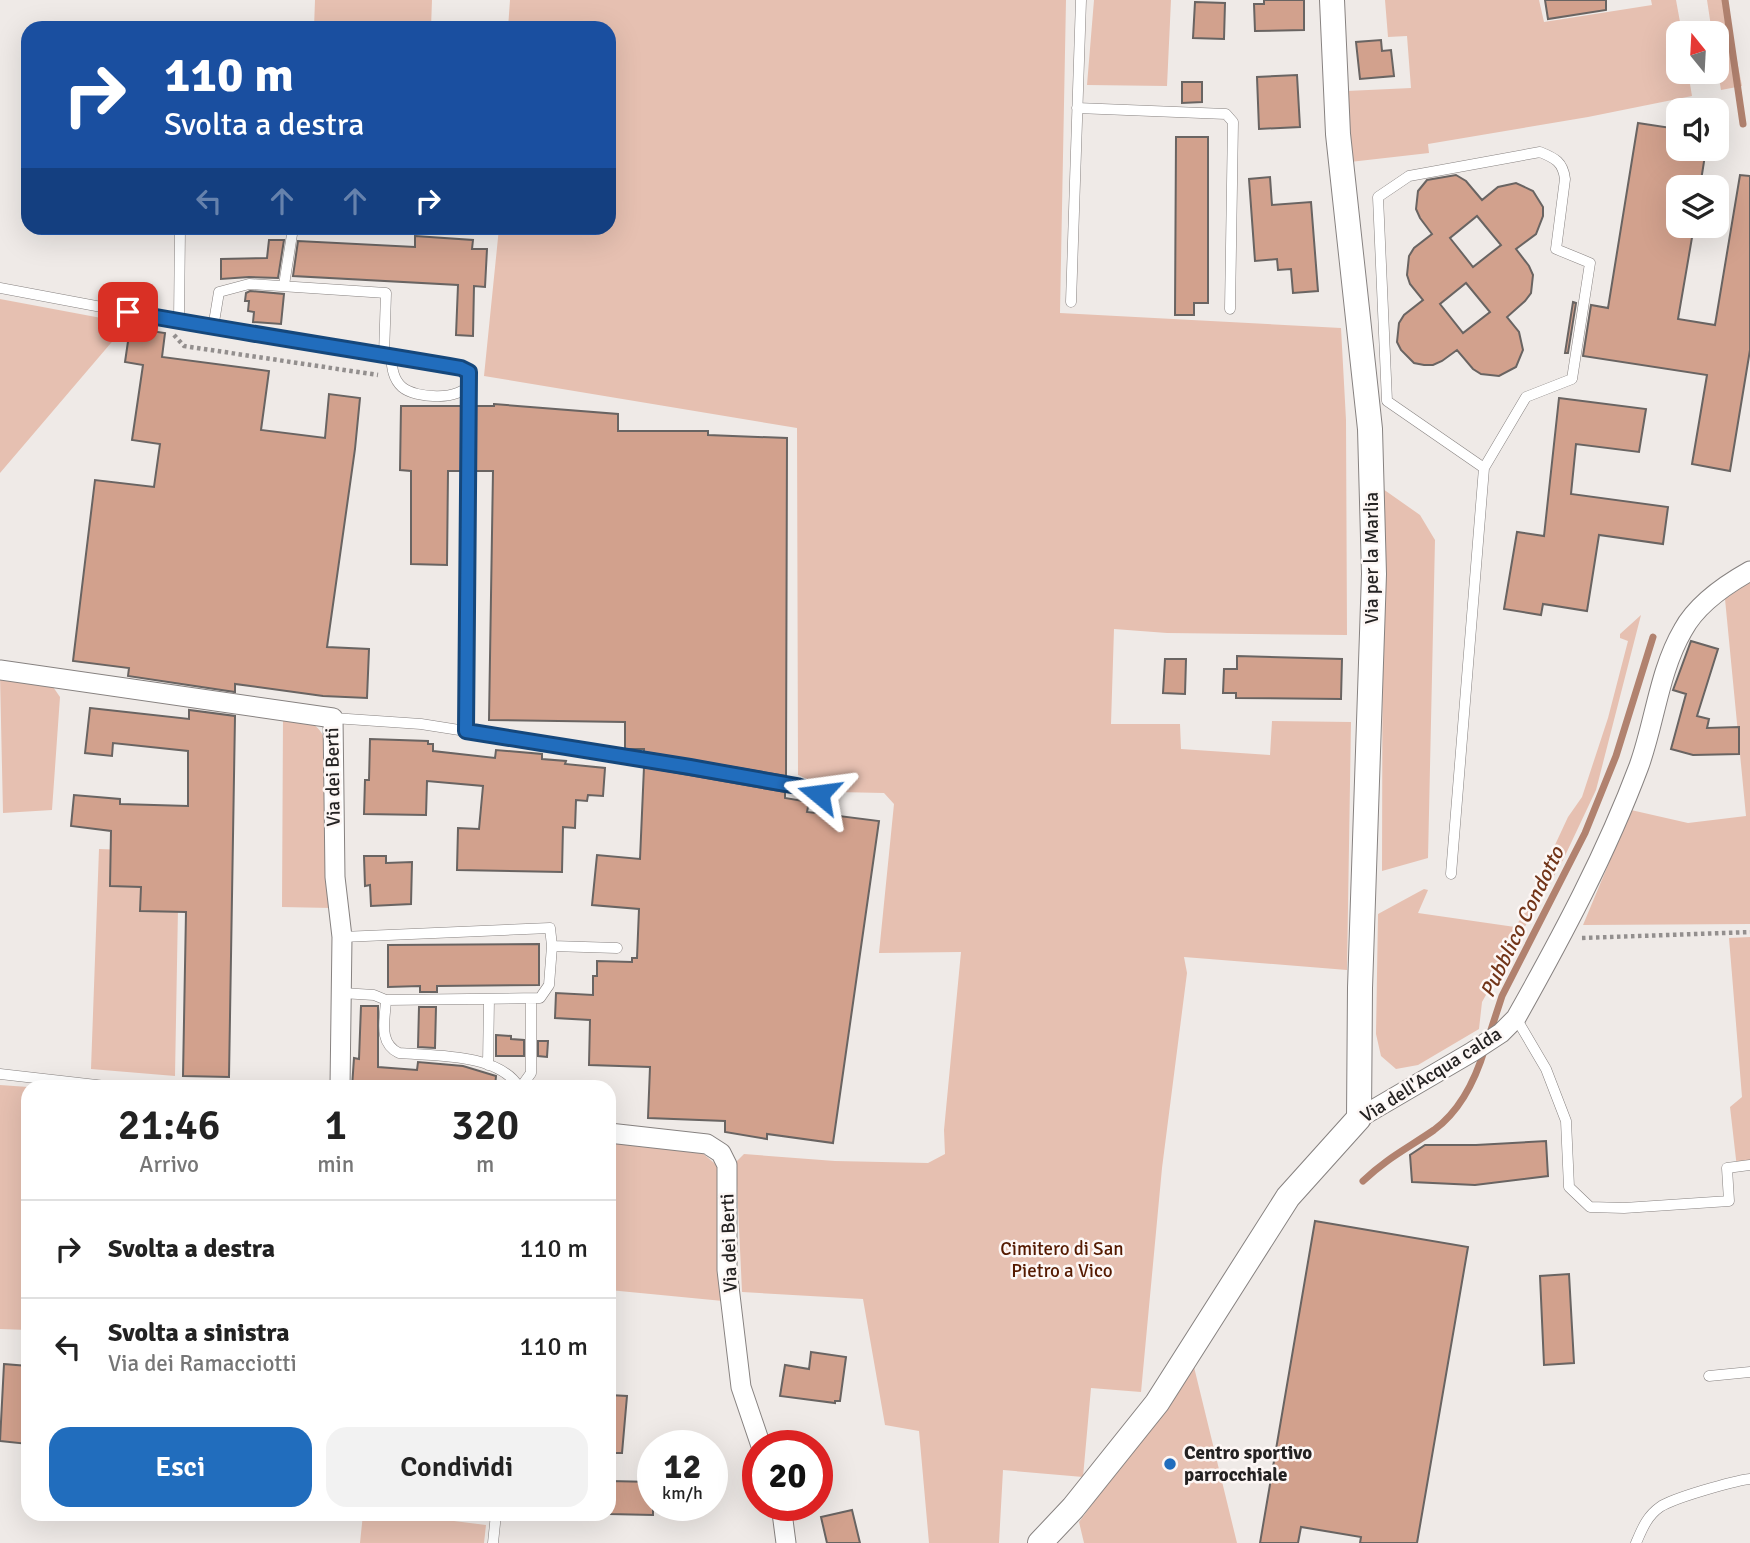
<!DOCTYPE html>
<html lang="it">
<head>
<meta charset="utf-8">
<style>
  :root { --surface:#fff; --page:#f2f2f2; --text:#222; --muted:#767676; --line:#e0e0e0; --accent:#216dbd }
  body { margin:0; font-family:Signika,sans-serif; background:var(--page); color:var(--text); height:100vh; display:flex; flex-direction:column; font-size:26px; white-space:nowrap }
  * { box-sizing:border-box; margin:0 }
  p { font-size:23px; color:var(--muted) }
  .icon { flex:none; width:38px; height:38px; fill:none; stroke:currentColor; stroke-width:2; stroke-linecap:round; stroke-linejoin:round }
  .map { position:relative; flex:1; overflow:hidden }
  .drawer { position:absolute; left:21px; top:1080px; width:595px; height:441px; display:flex; flex-direction:column; background:var(--surface); border-radius:21px; box-shadow:0 7px 28px #0002 }
  .drawer>* { flex:none }
  .guide { position:absolute; left:21px; top:21px; width:595px; height:214px; border-radius:21px; box-shadow:0 7px 28px #0002; background:#1a4fa0; color:#fff; overflow:hidden }
  .needle { width:46px; rotate:342deg }
  .tools { position:absolute; left:1666px; top:21px; display:grid; gap:14px }
  .tools a { display:grid; place-items:center; width:63px; height:63px; border-radius:14px; background:var(--surface); box-shadow:0 7px 28px #0002; font-size:35px }
  .speed { position:absolute; left:637px; top:1430px; display:flex; gap:14px; font-size:35px; font-weight:700; text-align:center }
  .speed>* { display:grid; place-content:center; width:91px; height:91px; border-radius:50%; background:var(--surface); box-shadow:0 7px 28px #0002; line-height:1 }
  .speed small { font-size:18px; font-weight:400 }
  .speed .limit { border:10px solid #d22; background:#fff; color:#111 }
  .pin { position:absolute; display:grid; place-items:center; width:60px; height:60px; color:#fff; margin:-30px; border-radius:14px; box-shadow:0 4px 10px #0006 }
  .me { position:absolute; width:77px; margin:-38px; rotate:286deg; stroke-linejoin:round; filter:drop-shadow(0 0 5px #0008) }
  .turn { display:flex; align-items:center; gap:24px; height:147px; padding:0 28px; font-size:32px }
  .turn .icon { width:91px; height:91px; stroke-width:2.5 }
  .turn b { display:block; font-size:49px; line-height:60px }
  .lanes { display:flex; align-items:center; height:66px; padding:0 28px; background:#0003; justify-content:center; gap:35px; direction:ltr }
  .lanes .off { opacity:.35 }
  .eta { display:flex; justify-content:space-evenly; align-items:center; height:119px; text-align:center }
  .eta b { font-size:42px; font-weight:600; line-height:49px }
  .action { display:flex; gap:14px; margin-top:auto; padding:14px 28px }
  .action a { flex:1; height:80px; border-radius:21px; background:var(--accent); color:#fff; font-size:28px; font-weight:600; line-height:80px; text-align:center }
  .action a+a { background:var(--page); color:var(--text) }
  ul { padding:0; list-style:none }
  li { display:flex; align-items:center; gap:21px; height:98px; padding:0 28px; border-top:2px solid var(--line) }
  li div { flex:1 }
  li b { display:block; font-size:26px }
  li em { font-style:normal }
  .map>svg:first-child { display:block }
</style>
</head>
<body>
<div class="map">
<svg width="1750" height="1543" viewBox="0 0 1750 1543">
  <rect width="100%" height="100%" fill="#efeae7"/>
  <path fill="#e6c0b1" d="M 315,0 L 432,0 L 431,28 L 314,28 Z
    M 510,0 L 1066,0 L 1060,313 L 1341,328 L 1346,420 L 1347,635 L 1167,633 L 1114,629 L 1111,724 L 1180,724 L 1181,749 L 1270,755 L 1272,721 L 1351,722 L 1347,970 L 1184,957 L 1187,973 L 1162,1168 L 1141,1392 L 1091,1388 L 1083,1477 L 1003,1470 L 999,1543 L 929,1543 L 919,1431 L 885,1425 L 863,1299 L 742,1292 L 736,1162 L 744,1154 L 835,1161 L 928,1163 L 945,1154 L 944,1130 L 961,952 L 879,953 L 894,804 L 884,793 L 837,792 L 798,775 L 797,428 L 484,376 L 499,228 L 609,228 L 609,28 L 508,28 Z
    M 1094,0 L 1171,0 L 1167,86 L 1087,85 Z
    M 1385,0 L 1539,0 L 1544,22 L 1652,5 L 1651,0 L 1676,0 L 1682,33 L 1678,33 L 1678,72 L 1688,72 L 1692,96 L 1588,117 L 1428,144 L 1429,153 L 1350,162 L 1347,91 L 1411,88 L 1407,36 L 1388,37 Z
    M 1707,0 L 1725,0 L 1742,86 L 1721,90 L 1717,65 L 1717,33 L 1712,33 Z
    M 0,299 L 128,323 L 0,473 Z
    M 1383,489 L 1420,515 L 1435,540 L 1428,858 L 1382,871 Z
    M 1750,582 L 1750,924 L 1583,925 L 1631,810 L 1688,823 L 1746,816 L 1725,599 Z
    M 1641,615 L 1596,790 L 1563,860 L 1482,1002 L 1479,1029 L 1418,1065 L 1396,1069 L 1381,1056 L 1376,1034 L 1378,914 L 1424,889 L 1428,890 L 1418,913 L 1515,927 L 1533,901 L 1534,890 L 1568,817 L 1582,797 L 1608,718 L 1628,641 L 1620,638 L 1620,634 Z
    M 0,675 L 49,681 L 60,697 L 52,810 L 3,813 Z
    M 283,718 C 307,721 318,720 327,744 L 332,908 L 282,907 Z
    M 99,849 L 179,852 L 175,1076 L 91,1069 Z
    M 1750,937 L 1750,1167 L 1737,1168 L 1730,1107 L 1742,1097 L 1729,938 Z
    M 0,1085 L 28,1087 L 28,1330 L 0,1329 Z
    M 609,1140 L 701,1152 L 719,1167 L 723,1301 L 609,1290 Z
    M 1194,1367 L 1237,1543 L 1084,1543 L 1079,1522 Z
    M 363,1514 L 451,1514 L 454,1521 L 486,1525 L 484,1543 L 360,1543 Z"/>
  <g fill="none" stroke-linecap="round" stroke-linejoin="round">
    <path stroke="#b1826f" stroke-width="7" d="M 1725,0 L 1743,124
      M 1489,1036 L 1502,996 L 1585,833 L 1616,756 L 1653,637
      M 1363,1181 C 1387,1158 1408,1148 1434,1130 C 1460,1111 1476,1078 1485,1048"/>
  </g>
  <path fill="#d2a18d" stroke="#696462" stroke-width="2" fill-rule="evenodd" d="M 1264,0 L 1304,0 L 1304,30 L 1255,31 L 1254,4 L 1264,4 Z
    M 1545,0 L 1606,0 L 1606,10 L 1548,19 Z
    M 1195,2 L 1225,3 L 1224,39 L 1193,38 Z
    M 1381,40 L 1382,51 L 1391,50 L 1394,76 L 1360,79 L 1356,42 Z
    M 1297,75 L 1300,127 L 1259,129 L 1257,77 Z
    M 1182,82 L 1202,82 L 1202,102 L 1182,103 Z
    M 1638,123 L 1678,129 L 1678,149 L 1706,149 L 1700,187 L 1678,187 L 1678,226 L 1694,226 L 1678,319 L 1715,325 L 1740,175 L 1750,176 L 1750,350 L 1730,471 L 1692,464 L 1707,375 L 1583,356 L 1591,305 L 1608,308 Z
    M 1176,137 L 1208,137 L 1208,303 L 1194,303 L 1194,315 L 1175,315 Z
    M 1456,175 L 1466,181 L 1482,200 L 1498,187 L 1516,183 L 1533,191 L 1543,207 L 1543,216 L 1536,234 L 1516,249 L 1529,266 L 1533,275 L 1531,293 L 1525,301 L 1507,317 L 1519,332 L 1523,350 L 1516,367 L 1499,376 L 1481,374 L 1473,369 L 1457,350 L 1442,361 L 1433,365 L 1424,365 L 1414,363 L 1401,350 L 1397,342 L 1399,323 L 1404,315 L 1423,300 L 1410,284 L 1407,275 L 1409,256 L 1414,248 L 1432,234 L 1420,218 L 1416,209 L 1418,191 L 1427,180 ZM 1477,216 L 1501,245 L 1473,267 L 1450,238 ZM 1466,283 L 1490,312 L 1463,333 L 1440,304 Z
    M 1270,177 L 1272,205 L 1311,202 L 1318,291 L 1293,293 L 1291,269 L 1278,270 L 1277,259 L 1255,261 L 1249,179 Z
    M 415,236 L 473,240 L 472,249 L 487,249 L 485,287 L 474,286 L 473,336 L 456,335 L 458,285 L 293,276 L 298,241 L 415,247 Z
    M 269,240 L 284,240 L 278,278 L 249,277 L 221,279 L 221,259 L 267,258 Z
    M 250,291 L 284,294 L 281,324 L 253,322 L 254,312 L 248,311 L 249,301 L 245,301 L 246,293 Z
    M 1573,302 L 1576,303 L 1568,353 L 1565,353 Z
    M 130,328 L 165,333 L 162,357 L 269,371 L 261,430 L 325,438 L 329,394 L 360,398 L 355,449 L 327,647 L 369,649 L 367,698 L 323,696 L 235,684 L 235,692 L 128,676 L 129,668 L 73,661 L 95,480 L 154,487 L 160,444 L 132,440 L 143,365 L 125,362 Z
    M 1559,398 L 1646,409 L 1639,452 L 1576,444 L 1571,494 L 1668,507 L 1663,544 L 1599,535 L 1587,611 L 1543,604 L 1541,615 L 1504,609 L 1517,532 L 1544,536 Z
    M 494,404 L 618,414 L 618,431 L 708,431 L 708,435 L 787,438 L 786,776 L 644,752 L 644,749 L 625,749 L 625,722 L 489,720 L 493,471 L 476,471 L 476,406 L 494,406 Z
    M 401,406 L 461,406 L 461,471 L 448,471 L 447,565 L 411,564 L 411,471 L 400,470 Z
    M 1691,641 L 1718,649 L 1697,716 L 1709,719 L 1707,728 L 1739,727 L 1739,754 L 1693,755 L 1671,749 L 1686,694 L 1673,690 Z
    M 1237,656 L 1342,659 L 1341,699 L 1236,698 L 1236,693 L 1223,693 L 1224,669 L 1237,669 Z
    M 1165,659 L 1186,659 L 1185,694 L 1163,693 Z
    M 90,708 L 189,719 L 189,710 L 235,716 L 229,1077 L 183,1076 L 186,912 L 140,911 L 141,887 L 110,886 L 111,831 L 71,826 L 74,795 L 120,799 L 120,804 L 188,806 L 188,751 L 113,743 L 112,756 L 85,753 Z
    M 370,739 L 428,741 L 428,744 L 433,744 L 433,751 L 495,758 L 496,750 L 542,754 L 542,759 L 566,761 L 565,764 L 605,768 L 603,796 L 588,795 L 587,801 L 576,800 L 575,828 L 563,827 L 562,872 L 457,870 L 458,828 L 479,829 L 483,786 L 427,781 L 426,815 L 364,814 L 365,780 L 369,780 Z
    M 644,767 L 785,792 L 785,798 L 809,802 L 807,812 L 879,821 L 833,1143 L 767,1134 L 767,1139 L 725,1132 L 725,1121 L 648,1118 L 650,1067 L 589,1065 L 590,1020 L 555,1018 L 556,993 L 593,995 L 593,976 L 597,976 L 597,961 L 632,962 L 632,958 L 637,958 L 639,909 L 592,905 L 597,855 L 640,859 Z
    M 364,856 L 386,856 L 386,863 L 412,862 L 411,904 L 371,906 L 370,885 L 365,886 Z
    M 539,944 L 539,985 L 437,986 L 437,992 L 420,992 L 420,986 L 388,987 L 388,945 Z
    M 361,1006 L 378,1006 L 378,1067 L 417,1070 L 418,1062 L 463,1066 L 496,1076 L 495,1087 L 352,1087 L 354,1058 L 359,1059 Z
    M 419,1007 L 436,1007 L 435,1048 L 418,1047 Z
    M 496,1035 L 511,1036 L 511,1039 L 524,1040 L 524,1056 L 496,1056 Z
    M 538,1041 L 548,1041 L 547,1057 L 538,1056 Z
    M 1546,1141 L 1548,1176 L 1475,1185 L 1412,1182 L 1410,1155 L 1425,1145 L 1476,1145 Z
    M 1315,1221 L 1468,1247 L 1417,1543 L 1360,1543 L 1361,1537 L 1301,1527 L 1298,1543 L 1260,1543 Z
    M 1569,1274 L 1574,1363 L 1544,1365 L 1540,1276 Z
    M 811,1352 L 846,1357 L 840,1401 L 835,1401 L 835,1403 L 780,1396 L 785,1365 L 809,1369 Z
    M 4,1364 L 28,1366 L 28,1444 L 0,1441 Z
    M 609,1395 L 627,1396 L 622,1453 L 609,1453 Z
    M 609,1481 L 653,1482 L 653,1515 L 609,1514 Z
    M 852,1510 L 860,1543 L 827,1543 L 821,1517 Z"/>
  <g fill="none" stroke-linecap="round" stroke-linejoin="round">
    <g stroke="#878280" stroke-width="11">
      <path id="service" d="M 1077,108 L 1226,114 L 1233,122 L 1230,309
        M 284,285 L 293,228
        M 0,288 L 213,328 L 461,368 L 469,372 L 470,383 C 461,401 416,399 402,387 C 393,379 392,368 391,356
        M 1071,302 L 1081,0
        M 179,321 L 180,228
        M 213,328 L 219,292 L 249,284 L 386,293 L 384,355
        M 333,718 L 421,724 L 637,758 L 797,786 L 819,794
        M 466,731 L 469,395 L 467,388
        M 1451,874 L 1484,468 L 1387,401 L 1378,197 L 1409,176 L 1540,152 C 1555,158 1563,162 1565,179 L 1556,249 L 1590,263 L 1572,379 L 1526,397 L 1484,468
        M 342,937 L 550,928 L 552,946 L 617,948
        M 342,993 L 374,995 L 386,1000 L 540,998 L 549,985 L 552,946
        M 386,1000 C 385,1020 378,1043 399,1053 C 435,1056 498,1053 519,1087
        M 1516,1018 L 1546,1069 L 1566,1121 L 1569,1187 L 1590,1207 L 1624,1208 L 1729,1201 L 1727,1168 L 1750,1165
        M 488,1065 L 489,999
        M 0,1074 L 114,1087
        M 521,1087 L 531,1073 L 531,999
        M 1709,1376 L 1750,1372
        M 493,1543 L 496,1514
        M 1636,1543 C 1642,1529 1647,1516 1660,1507 C 1673,1498 1733,1481 1750,1479"/>
    </g>
    <g stroke="#878280" stroke-width="21">
      <path id="minor" d="M 0,670 L 333,718 L 335,877 L 342,937 L 340,1087
        M 1359,1118 L 1472,1052 L 1501,1033 L 1516,1018 C 1562,936 1606,854 1639,766 C 1655,722 1659,671 1683,630 C 1697,604 1725,585 1750,571
        M 609,1133 L 707,1144 L 721,1153 L 727,1165 L 727,1270 L 741,1387 L 761,1446
        M 781,1505 L 786,1543"/>
    </g>
    <g stroke="#878280" stroke-width="26">
      <path id="tertiary" d="M 1040,1543 L 1073,1508 L 1157,1403 L 1288,1197 L 1359,1118 L 1360,988 L 1374,574 L 1370,429 L 1338,134 L 1332,0"/>
    </g>
    <path stroke="#938f8e" stroke-width="4.5" stroke-dasharray="3.5 3.5" stroke-linecap="butt" d="M 174,335 L 184,346 L 378,375
      M 1582,938 L 1750,932"/>
    <use href="#service" stroke="#fff" stroke-width="10"/>
    <use href="#minor" stroke="#fff" stroke-width="19"/>
    <use href="#tertiary" stroke="#fff" stroke-width="24"/>
  </g>
  <g fill="none" stroke-linecap="round" stroke-linejoin="round">
    <g stroke="#15477b" stroke-width="18">
      <path id="route" d="M 128,312 C 238,332 350,349 461,368 L 469,372 L 466,731 L 690,767 L 797,786 L 819,794"/>
    </g>
    <use href="#route" stroke="#216dbd" stroke-width="12"/>
  </g>
  <circle fill="#216dbd" stroke="#fdf7f5" stroke-width="2.5" cx="1170" cy="1464" r="7"/>
  <g text-anchor="middle" dominant-baseline="central" stroke-width="5" stroke-linejoin="round" paint-order="stroke">
    <g font-size="19" fill="#242222" stroke="#fdf7f5">
      <text transform="translate(1372 558) rotate(-90)">Via per la Marlia</text>
      <text transform="translate(333 777) rotate(-91)">Via dei Berti</text>
      <text transform="translate(1431 1075) rotate(-32)">Via dell'Acqua calda</text>
      <text transform="translate(729 1243) rotate(-92)">Via dei Berti</text>
    </g>
    <g font-size="19" fill="#551a00" stroke="#fdf7f5">
      <text x="1062" y="1249">Cimitero di San<tspan x="1062" dy="22">Pietro a Vico</tspan></text>
    </g>
    <g font-size="19" font-weight="bold" fill="#242222" stroke="#fdf7f5" text-anchor="start">
      <text x="1184" y="1453">Centro sportivo<tspan x="1184" dy="22">parrocchiale</tspan></text>
    </g>
    <g font-size="21" font-style="italic" fill="#723519" stroke="#fdf7f5">
      <text transform="translate(1522 922) rotate(-64)">Pubblico Condotto</text>
    </g>
  </g>
</svg>
<div class="tools">
<a><svg class="needle" viewBox="-14 -14 28 28"><path d="M0-13l5 13h-10z" fill="#e53935"/><path d="M0 13l5-13h-10z" fill="#767676"/></svg></a>
<a><svg class="icon" aria-label="sound" viewBox="0 0 24 24"><path d="M4 9h4l5-4v14l-5-4H4zM17 9q2 3 0 6"/></svg></a>
<a><svg class="icon" aria-label="layers" viewBox="0 0 24 24"><path d="M12 4l9 5-9 5-9-5zM3 14l9 5 9-5"/></svg></a>
</div>
<div class="speed"><div>12<small>km/h</small></div><div class="limit">20</div></div>
<div class="pin" style="left:128px;top:312px;background:#d93025"><svg class="icon" aria-label="arrive" viewBox="0 0 24 24"><path d="M6 21V4h12l-3 4 3 4H6"/></svg></div>
<svg class="me" style="left:819px;top:794px" viewBox="-20 -20 40 40"><path d="M0-17L14 15 0 8-14 15z" fill="#216dbd" stroke="#fff" stroke-width="4"/></svg>
<div class="guide">
<div class="turn"><svg class="icon" aria-label="right" viewBox="0 0 24 24"><path d="M7 20v-9h11M14 6l5 5-5 5"/></svg><div><b>110 m</b>Svolta a destra</div></div>
<div class="lanes"><svg class="icon off" aria-label="left" viewBox="0 0 24 24"><path d="M17 20v-9H6M10 6l-5 5 5 5"/></svg><svg class="icon off" aria-label="ahead" viewBox="0 0 24 24"><path d="M12 20V5M6 11l6-6 6 6"/></svg><svg class="icon off" aria-label="ahead" viewBox="0 0 24 24"><path d="M12 20V5M6 11l6-6 6 6"/></svg><svg class="icon" aria-label="right" viewBox="0 0 24 24"><path d="M7 20v-9h11M14 6l5 5-5 5"/></svg></div>
</div>
<section class="drawer">
<div class="eta">
<div><b>21:46</b><p>Arrivo</p></div>
<div><b>1</b><p>min</p></div>
<div><b>320</b><p>m</p></div>
</div>
<ul>
<li><svg class="icon" aria-label="right" viewBox="0 0 24 24"><path d="M7 20v-9h11M14 6l5 5-5 5"/></svg><div><b>Svolta a destra</b></div><em>110 m</em></li>
<li><svg class="icon" aria-label="left" viewBox="0 0 24 24"><path d="M17 20v-9H6M10 6l-5 5 5 5"/></svg><div><b>Svolta a sinistra</b><p>Via dei Ramacciotti</p></div><em>110 m</em></li>
</ul>
<div class="action"><a>Esci</a><a>Condividi</a></div>
</section>
</div>
</body>
</html>
